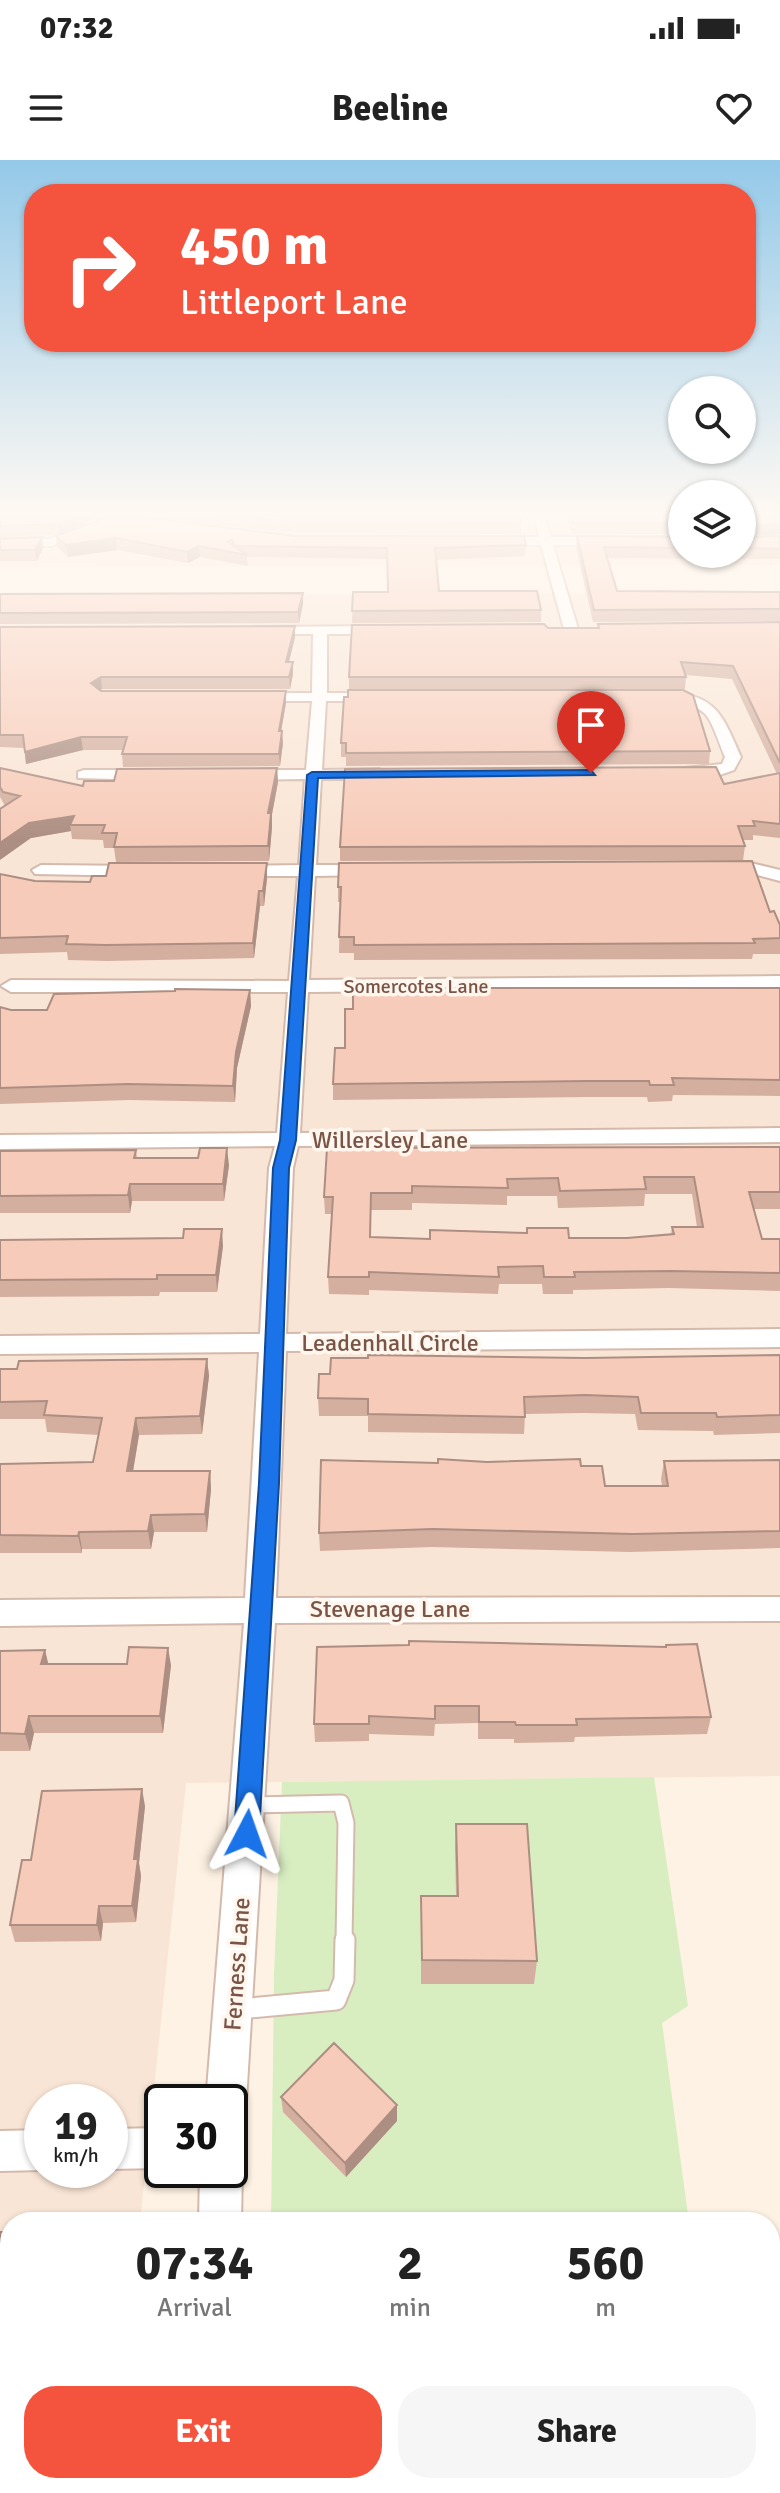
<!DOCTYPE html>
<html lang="en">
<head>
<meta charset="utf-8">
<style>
  :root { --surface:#fff; --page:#f6f6f6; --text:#222; --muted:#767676; --accent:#f4533d }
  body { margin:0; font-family:Signika,sans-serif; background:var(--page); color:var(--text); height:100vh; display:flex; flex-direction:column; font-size:30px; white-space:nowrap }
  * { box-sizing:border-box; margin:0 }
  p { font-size:26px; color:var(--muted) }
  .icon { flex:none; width:44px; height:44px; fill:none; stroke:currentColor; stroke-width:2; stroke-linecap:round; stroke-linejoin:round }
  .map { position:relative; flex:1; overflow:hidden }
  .details { position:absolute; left:0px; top:2052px; width:780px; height:282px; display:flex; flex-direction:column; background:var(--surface); border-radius:32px 32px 0 0; box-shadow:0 2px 6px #0004 }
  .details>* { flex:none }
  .guide { position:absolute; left:24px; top:24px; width:732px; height:168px; border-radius:32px; box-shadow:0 2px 6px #0004; background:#f4533d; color:#fff; overflow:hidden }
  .controls { position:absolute; left:668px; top:216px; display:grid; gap:16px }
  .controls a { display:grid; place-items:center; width:88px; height:88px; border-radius:50%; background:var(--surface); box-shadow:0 2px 6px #0004; font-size:40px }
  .speed { position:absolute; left:24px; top:1924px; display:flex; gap:16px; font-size:40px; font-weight:700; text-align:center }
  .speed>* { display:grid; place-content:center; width:104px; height:104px; border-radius:50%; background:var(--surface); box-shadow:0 2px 6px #0004; line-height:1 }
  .speed small { font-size:20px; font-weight:400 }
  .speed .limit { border:4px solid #111; border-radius:12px; background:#fff; color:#111 }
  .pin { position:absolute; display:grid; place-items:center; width:68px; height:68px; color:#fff; margin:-82px -34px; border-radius:50% 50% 50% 0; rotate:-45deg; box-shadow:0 0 8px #0007 }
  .pin .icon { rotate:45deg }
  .me { position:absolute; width:88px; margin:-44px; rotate:4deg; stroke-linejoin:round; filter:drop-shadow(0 0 6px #0008) }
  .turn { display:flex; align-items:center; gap:28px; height:168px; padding:0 24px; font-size:36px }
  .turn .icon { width:104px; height:104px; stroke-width:2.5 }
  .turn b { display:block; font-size:56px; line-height:68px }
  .eta { display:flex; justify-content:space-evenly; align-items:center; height:136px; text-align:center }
  .eta b { font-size:48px; font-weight:700; line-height:56px }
  .action { display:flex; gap:16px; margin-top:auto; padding:16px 24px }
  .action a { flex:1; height:92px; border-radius:32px; background:var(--accent); color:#fff; font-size:32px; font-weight:700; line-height:92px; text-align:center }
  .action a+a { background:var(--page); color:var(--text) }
  .status { display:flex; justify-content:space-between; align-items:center; height:56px; padding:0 40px; background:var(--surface); direction:ltr }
  .status svg { height:22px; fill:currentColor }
  header { display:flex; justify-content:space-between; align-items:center; height:104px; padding:0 24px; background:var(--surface); font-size:36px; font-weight:700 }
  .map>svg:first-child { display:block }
</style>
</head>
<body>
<div class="status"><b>07:32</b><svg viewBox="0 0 49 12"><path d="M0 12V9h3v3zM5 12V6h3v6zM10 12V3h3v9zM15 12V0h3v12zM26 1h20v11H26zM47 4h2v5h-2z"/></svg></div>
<header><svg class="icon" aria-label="menu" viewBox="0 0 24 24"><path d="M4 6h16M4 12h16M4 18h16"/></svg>Beeline<svg class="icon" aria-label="heart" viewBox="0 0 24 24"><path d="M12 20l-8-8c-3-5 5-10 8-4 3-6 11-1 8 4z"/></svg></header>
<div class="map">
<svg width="780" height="2333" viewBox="0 0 780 2333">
  <rect width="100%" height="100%" fill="#fef2e4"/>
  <path fill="#f9e5d5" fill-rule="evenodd" d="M 0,355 L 682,355 L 682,394 L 742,394 L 742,355 L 780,355 L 780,405 L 0,407 Z
    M 780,433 L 780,1616 L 186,1623 L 140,2062 L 10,2062 L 10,2324 L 145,2324 L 145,2333 L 0,2333 L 0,436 ZM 42,1942 L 110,1942 L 110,2010 L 42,2010 Z"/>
  <path fill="#d8eec1" d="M 654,1617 L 688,1846 L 662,1863 L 689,2062 L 271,2062 L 274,1814 L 282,1622 Z"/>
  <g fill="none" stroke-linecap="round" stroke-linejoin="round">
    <g stroke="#d4baac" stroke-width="19">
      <path id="lane-far1" d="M 249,1645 L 341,1643 L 346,1663 L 344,1782"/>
    </g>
    <g stroke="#d4baac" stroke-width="23">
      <path id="lane" d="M 239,1849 L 336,1840 L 344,1820 L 345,1780"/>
    </g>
    <g stroke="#d4baac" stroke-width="4">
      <path id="street" d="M 534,355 L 544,355 L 551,377 L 682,377 L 682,385 L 553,385 L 578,469 L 571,473 L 564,469 L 541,385 L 490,385 L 484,381 L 490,377 L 539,377 Z
        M 85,364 L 95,366 L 52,386 L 0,387 L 0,379 L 50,379 Z
        M 255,467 L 384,466 L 391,470 L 384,474 L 327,474 L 327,533 L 382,533 L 389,537 L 382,541 L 326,541 L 322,610 L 379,609 L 387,614 L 379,619 L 321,619 L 316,705 L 374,705 L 383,710 L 374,715 L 315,716 L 309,820 L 780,816 L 780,828 L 308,832 L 300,973 L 780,968 L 780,982 L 298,986 L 293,1008 L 286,1174 L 780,1169 L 780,1187 L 286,1191 L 276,1438 L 780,1437 L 780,1461 L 275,1463 L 246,1942 L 240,1956 L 230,1960 L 230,1942 L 206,1942 L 244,1463 L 0,1466 L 0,1440 L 245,1438 L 259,1192 L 0,1194 L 0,1176 L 260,1174 L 269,1008 L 275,986 L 0,989 L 0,975 L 277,973 L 288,832 L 11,832 L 1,826 L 11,820 L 289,821 L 298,716 L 233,716 L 224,711 L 233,706 L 299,705 L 305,619 L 242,620 L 234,615 L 242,610 L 306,610 L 312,541 L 254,541 L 247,537 L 254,533 L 312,533 L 313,474 L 260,474 L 253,470 Z
        M 662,532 C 715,534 721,551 741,597 L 734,610 L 714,617 L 676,615 L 676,609 L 722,604 L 725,597 C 704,544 711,550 657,539 L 657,533 Z
        M 84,610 L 151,610 L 159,615 L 151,620 L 78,618 L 78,612 Z
        M 721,703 L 751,703 L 780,710 L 780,721 L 750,713 L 715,712 L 715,704 Z
        M 41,705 L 142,706 L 151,711 L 142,716 L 35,714 L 32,710 Z
        M 162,1968 L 162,2008 L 110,2009 L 110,1969 Z
        M 42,1970 L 43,2010 L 0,2011 L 0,1971 Z
        M 230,1993 L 236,1995 L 242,2010 L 241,2062 L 199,2062 L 200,2010 L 230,2010 Z
        M 201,2324 L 249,2324 L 250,2333 L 202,2333 Z"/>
    </g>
    <use href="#lane-far1" stroke="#fff" stroke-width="15"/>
    <use href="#lane" stroke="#fff" stroke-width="19"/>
    <use href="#street" fill="#fff" fill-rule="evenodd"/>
  </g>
  <path fill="#d4af9f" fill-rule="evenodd" d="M 0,355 L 97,357 L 59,374 L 0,377 Z
    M 112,355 L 519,355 L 521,363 L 521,374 L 295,373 L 142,357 L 295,376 L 526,385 L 525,396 L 436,400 L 439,431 L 541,450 L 541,462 L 352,463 L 353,432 L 388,432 L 387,399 L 247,397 L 248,406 L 200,397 L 188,403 L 117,390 L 68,397 L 57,387 L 56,376 Z
    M 566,355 L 682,355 L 682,374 L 572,374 Z
    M 742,355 L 780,374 L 743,377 L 780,376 L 780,399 L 607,398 L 617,431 L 780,432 L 780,461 L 593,462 L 576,387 L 577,376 L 682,377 L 682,394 L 742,394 Z
    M 42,377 L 43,388 L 37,401 L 0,401 L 0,379 Z
    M 0,434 L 303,444 L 299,463 L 0,464 Z
    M 780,462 L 780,678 L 753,675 L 753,680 L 743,680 L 745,686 L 743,700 L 340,701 L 340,687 L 724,624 L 777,614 L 732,519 L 686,515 L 685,529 L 349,529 L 349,517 L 548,468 L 598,468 L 598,464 Z
    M 295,466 L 295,477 L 289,502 L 293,514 L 290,529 L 102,529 L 100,530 L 286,543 L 281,571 L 283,583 L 280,606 L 123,607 L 122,594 L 123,590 L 83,590 L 26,604 L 24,588 L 0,587 L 0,467 Z
    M 341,583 L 710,591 L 709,604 L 346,606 L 346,597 L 341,597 Z
    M 0,608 L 83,626 L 114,621 L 277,608 L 278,622 L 272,654 L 272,667 L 269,701 L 116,702 L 114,688 L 104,688 L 103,680 L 72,679 L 71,671 L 31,678 L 5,646 L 0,637 Z
    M 0,714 L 35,721 L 90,722 L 267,718 L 264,746 L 260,746 L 254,798 L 107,801 L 68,800 L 67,792 L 0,794 Z
    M 338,727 L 770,752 L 780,765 L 780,794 L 753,794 L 752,799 L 354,800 L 354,793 L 339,793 L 340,742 L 338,742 Z
    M 780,828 L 780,936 L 673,935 L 672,941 L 648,942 L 647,937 L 587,937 L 333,940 L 333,924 L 345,888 Z
    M 250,830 L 251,846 L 237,908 L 235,942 L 130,940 L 0,944 L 0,847 L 11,850 L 47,850 Z
    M 780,987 L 780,1049 L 754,1049 L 762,1079 L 780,1079 L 780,1131 L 669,1128 L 573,1130 L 573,1134 L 543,1134 L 542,1124 L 499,1124 L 498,1134 L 369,1130 L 369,1135 L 329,1134 L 328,1117 L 332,1054 L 325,1054 L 324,1037 L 327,988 ZM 645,1034 L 692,1034 L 697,1067 L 672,1067 L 671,1075 L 627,1078 L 569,1078 L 527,1068 L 526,1073 L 430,1079 L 370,1077 L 371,1050 L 412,1050 L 412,1043 L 507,1045 L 507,1036 L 557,1036 L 558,1048 L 644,1046 Z
    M 136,990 L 137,998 L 229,1005 L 224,1041 L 132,1041 L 130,1053 L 0,1053 L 0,991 Z
    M 0,1080 L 223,1086 L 217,1132 L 160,1132 L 159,1136 L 0,1137 Z
    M 780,1195 L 780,1273 L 714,1275 L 713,1271 L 638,1270 L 635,1254 L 583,1253 L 525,1254 L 524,1274 L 368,1272 L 368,1256 L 319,1256 L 318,1238 L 585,1198 Z
    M 207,1199 L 209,1216 L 202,1274 L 139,1275 L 133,1311 L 210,1311 L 211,1329 L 207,1372 L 154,1372 L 151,1389 L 82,1389 L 82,1393 L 0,1393 L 0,1304 L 93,1302 L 99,1275 L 47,1272 L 45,1259 L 0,1259 L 0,1209 Z
    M 780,1300 L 780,1388 L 630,1392 L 432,1387 L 320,1391 L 319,1373 L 438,1303 L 487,1302 L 581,1306 L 605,1326 L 662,1326 L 661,1319 L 664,1301 Z
    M 666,1485 L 711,1557 L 707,1574 L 575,1577 L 574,1582 L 514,1583 L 514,1579 L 478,1579 L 478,1563 L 435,1564 L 434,1576 L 369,1574 L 369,1581 L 315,1582 L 314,1564 L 665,1487 Z
    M 45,1490 L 48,1504 L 171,1505 L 163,1573 L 34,1573 L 30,1591 L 0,1591 L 0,1491 Z
    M 145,1646 L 139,1703 L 141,1716 L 136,1762 L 103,1763 L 101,1781 L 15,1782 L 10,1765 L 31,1700 Z
    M 456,1664 L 537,1801 L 534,1824 L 421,1824 L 421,1736 L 456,1736 L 455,1689 Z
    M 281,1937 L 397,1961 L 346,2017 L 283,1952 Z
    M 0,2072 L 10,2262 L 0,2262 Z
    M 533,2324 L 632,2324 L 632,2333 L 533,2333 Z"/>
  <path fill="#ad8e82" d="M 78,355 L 98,355 L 97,357 L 59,374 L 58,364 Z
    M 780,364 L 780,374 L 742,377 L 742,366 Z
    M 42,377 L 43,388 L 37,401 L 35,390 Z
    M 116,378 L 117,390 L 68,397 L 66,385 Z
    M 199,386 L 200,397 L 188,403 L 187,392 Z
    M 303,433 L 303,444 L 299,463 L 298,452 Z
    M 295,466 L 295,477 L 286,514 L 286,502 Z
    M 293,502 L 293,514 L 290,529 L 289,517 Z
    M 101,517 L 102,529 L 92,535 L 91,523 Z
    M 286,531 L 286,543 L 279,583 L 279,571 Z
    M 282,571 L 283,583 L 280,606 L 279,594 Z
    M 81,577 L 83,590 L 26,604 L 25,592 Z
    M 277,608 L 278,622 L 272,654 L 272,667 L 269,701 L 268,653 Z
    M 74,656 L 70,665 L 71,671 L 31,678 L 0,700 L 0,683 L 29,663 Z
    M 267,703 L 267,718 L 264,746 L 263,731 Z
    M 259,731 L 260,746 L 254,798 L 253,783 Z
    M 250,830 L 251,846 L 237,908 L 235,942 L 233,926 L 236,892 Z
    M 227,988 L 229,1005 L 224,1041 L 223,1024 Z
    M 130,1024 L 132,1041 L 130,1053 L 128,1035 Z
    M 222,1069 L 223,1086 L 217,1132 L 216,1115 Z
    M 207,1199 L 209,1216 L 202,1274 L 200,1256 Z
    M 136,1258 L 139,1275 L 130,1329 L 127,1311 Z
    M 210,1311 L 211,1329 L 207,1372 L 205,1354 Z
    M 151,1355 L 154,1372 L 151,1389 L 148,1371 Z
    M 79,1372 L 82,1389 L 82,1393 L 78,1376 Z
    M 168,1488 L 171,1505 L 163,1573 L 160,1556 Z
    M 45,1490 L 49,1507 L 41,1504 Z
    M 29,1556 L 34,1573 L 30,1591 L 25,1574 Z
    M 142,1629 L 145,1646 L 139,1703 L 141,1716 L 136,1762 L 132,1746 L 134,1699 Z
    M 99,1746 L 103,1763 L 101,1781 L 97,1765 Z
    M 397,1945 L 397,1961 L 346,2017 L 345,2003 Z
    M 10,2194 L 10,2262 L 2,2248 Z
    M 118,2324 L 125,2324 L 125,2333 L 118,2333 Z"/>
  <path fill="#f7cbb9" stroke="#ad8e82" stroke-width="2" fill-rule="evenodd" d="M 0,355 L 78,355 L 58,364 L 0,366 Z
    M 112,355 L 126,355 L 295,376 L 524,376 L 526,385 L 435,388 L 439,431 L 537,431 L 541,450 L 352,451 L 353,432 L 388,432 L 387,388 L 234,386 L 232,380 L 228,382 L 247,395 L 199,386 L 187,392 L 116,378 L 66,385 L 56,376 Z
    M 220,355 L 519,355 L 521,363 L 295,362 Z
    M 570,355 L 682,355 L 682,363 L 573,363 Z
    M 742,355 L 780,355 L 780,364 L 742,366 Z
    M 742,372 L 744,377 L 780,376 L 780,389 L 742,388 Z
    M 577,376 L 682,377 L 682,388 L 604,387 L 617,431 L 780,432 L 780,449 L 594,450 Z
    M 42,377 L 35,390 L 0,390 L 0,379 Z
    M 303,433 L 298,452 L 0,453 L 0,434 Z
    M 780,462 L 780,603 L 733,506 L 681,502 L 686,517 L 349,517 L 352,465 L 544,464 L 548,468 L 599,468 L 598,464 Z
    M 295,466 L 286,502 L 293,502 L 289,517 L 101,517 L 91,523 L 101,531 L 286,531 L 279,571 L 282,571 L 279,594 L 122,594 L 127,577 L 81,577 L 25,592 L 23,575 L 0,575 L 0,467 Z
    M 348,530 L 683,530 L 693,535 L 710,591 L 346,593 L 346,583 L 341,583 L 344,537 L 348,537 Z
    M 716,607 L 724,624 L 780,613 L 780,664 L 753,661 L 755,666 L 738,666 L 745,686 L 340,687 L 345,609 Z
    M 0,608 L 83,626 L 84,621 L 114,621 L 117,609 L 277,608 L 268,653 L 271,653 L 268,686 L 114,687 L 117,673 L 102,673 L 105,665 L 70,665 L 74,656 L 29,663 L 0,683 L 0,649 L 20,636 L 3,632 L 0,627 Z
    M 752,701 L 770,752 L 774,751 L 780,765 L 780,778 L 753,779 L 755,783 L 354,785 L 354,777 L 339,777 L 341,727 L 338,727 L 339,703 Z
    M 109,703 L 267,703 L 263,731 L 259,731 L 253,783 L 105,785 L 66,784 L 68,776 L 0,778 L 0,714 L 35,721 L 90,722 L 92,716 L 106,716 Z
    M 353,828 L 780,828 L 780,920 L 672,918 L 674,925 L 650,925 L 649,921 L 588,921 L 333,924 L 335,888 L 345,888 L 345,849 L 353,849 Z
    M 175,829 L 250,830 L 236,892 L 233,926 L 128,924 L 0,928 L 0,847 L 11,850 L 47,850 L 54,834 L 175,831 Z
    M 780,987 L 780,1032 L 749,1032 L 762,1079 L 780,1079 L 780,1113 L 672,1111 L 574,1112 L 575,1117 L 544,1117 L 543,1106 L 498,1107 L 499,1117 L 369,1112 L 369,1117 L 328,1117 L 333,1037 L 324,1037 L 327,988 ZM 644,1017 L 694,1017 L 703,1067 L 672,1067 L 674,1074 L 627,1078 L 569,1078 L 568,1068 L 527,1068 L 527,1073 L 430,1070 L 430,1079 L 370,1077 L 371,1033 L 412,1033 L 412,1026 L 508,1028 L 507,1019 L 558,1018 L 560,1031 L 646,1029 Z
    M 200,988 L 227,988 L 223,1024 L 130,1024 L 128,1035 L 0,1036 L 0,991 L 136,990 L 134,998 L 198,998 Z
    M 184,1069 L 222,1069 L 216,1115 L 157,1115 L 157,1119 L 0,1120 L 0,1080 L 183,1078 Z
    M 368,1195 L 585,1198 L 780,1195 L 780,1255 L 717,1257 L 716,1253 L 641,1253 L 638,1237 L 585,1235 L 524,1237 L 525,1257 L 368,1254 L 368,1239 L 318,1238 L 319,1214 L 330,1214 L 331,1198 L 368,1198 Z
    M 207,1199 L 200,1256 L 136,1258 L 127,1311 L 210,1311 L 205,1354 L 151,1355 L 148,1371 L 79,1372 L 78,1376 L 0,1375 L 0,1304 L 93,1302 L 102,1258 L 44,1255 L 47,1241 L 0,1242 L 0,1209 L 17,1209 L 19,1201 Z
    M 438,1299 L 487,1302 L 580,1299 L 581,1306 L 602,1306 L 605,1326 L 668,1326 L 664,1301 L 780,1300 L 780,1371 L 633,1374 L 433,1369 L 319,1373 L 321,1300 L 438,1303 Z
    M 409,1481 L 666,1487 L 666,1485 L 697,1484 L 711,1557 L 576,1559 L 577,1565 L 516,1565 L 515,1562 L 479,1562 L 479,1546 L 435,1546 L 435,1559 L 369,1556 L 369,1564 L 314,1564 L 317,1487 L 409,1485 Z
    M 129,1487 L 168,1488 L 160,1556 L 29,1556 L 25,1574 L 0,1573 L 0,1491 L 45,1490 L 41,1504 L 127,1504 Z
    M 142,1629 L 134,1699 L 138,1699 L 132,1746 L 99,1746 L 97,1765 L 10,1765 L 22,1700 L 31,1700 L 42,1631 Z
    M 456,1664 L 527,1664 L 537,1801 L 422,1800 L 421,1736 L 458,1736 Z
    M 334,1883 L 397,1945 L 345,2003 L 281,1937 Z
    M 0,2072 L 10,2072 L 10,2194 L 2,2248 L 0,2248 Z
    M 28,2324 L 118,2324 L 118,2333 L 28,2333 Z
    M 536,2324 L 632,2324 L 632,2333 L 536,2333 Z"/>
  <linearGradient id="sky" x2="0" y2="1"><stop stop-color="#94c9e9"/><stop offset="0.52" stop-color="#fff9f3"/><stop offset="1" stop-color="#fff9f3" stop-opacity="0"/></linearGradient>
  <rect width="780" height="681" fill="url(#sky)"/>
  <path fill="#1a73e8" stroke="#114b97" stroke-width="2" d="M 591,610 L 595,615 L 318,618 L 296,980 L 289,1008 L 279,1323 L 259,1674 L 255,1682 L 247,1685 L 238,1682 L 234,1674 L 259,1323 L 273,1008 L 280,980 L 307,615 L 312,612 Z"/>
  <g text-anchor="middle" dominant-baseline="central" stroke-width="7" stroke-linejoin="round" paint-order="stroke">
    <g font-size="20" fill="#7a5447" stroke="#fff6ed">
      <text x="416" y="826">Somercotes Lane</text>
    </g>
    <g font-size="24" fill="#7a5447" stroke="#fff6ed">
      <text x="390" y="980">Willersley Lane</text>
      <text x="390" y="1183">Leadenhall Circle</text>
      <text x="390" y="1449">Stevenage Lane</text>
      <text transform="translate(237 1804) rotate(-86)">Ferness Lane</text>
    </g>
  </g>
</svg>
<div class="controls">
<a><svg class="icon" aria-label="search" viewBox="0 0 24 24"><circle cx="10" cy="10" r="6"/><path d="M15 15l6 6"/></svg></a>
<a><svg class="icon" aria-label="layers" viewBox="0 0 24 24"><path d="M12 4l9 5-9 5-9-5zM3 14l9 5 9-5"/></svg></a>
</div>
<div class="speed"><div>19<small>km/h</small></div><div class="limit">30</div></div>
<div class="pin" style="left:591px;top:613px;background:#d93025"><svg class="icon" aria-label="arrive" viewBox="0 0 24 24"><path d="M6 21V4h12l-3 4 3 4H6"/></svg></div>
<svg class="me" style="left:247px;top:1674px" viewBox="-20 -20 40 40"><path d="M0-17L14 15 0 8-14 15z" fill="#1a73e8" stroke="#fff" stroke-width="4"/></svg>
<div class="guide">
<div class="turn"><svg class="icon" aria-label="right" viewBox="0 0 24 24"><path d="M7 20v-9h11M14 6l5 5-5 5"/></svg><div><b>450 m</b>Littleport Lane</div></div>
</div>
<section class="details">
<div class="eta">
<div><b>07:34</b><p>Arrival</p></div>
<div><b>2</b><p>min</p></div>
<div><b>560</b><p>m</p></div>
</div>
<div class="action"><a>Exit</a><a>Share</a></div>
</section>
</div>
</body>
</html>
